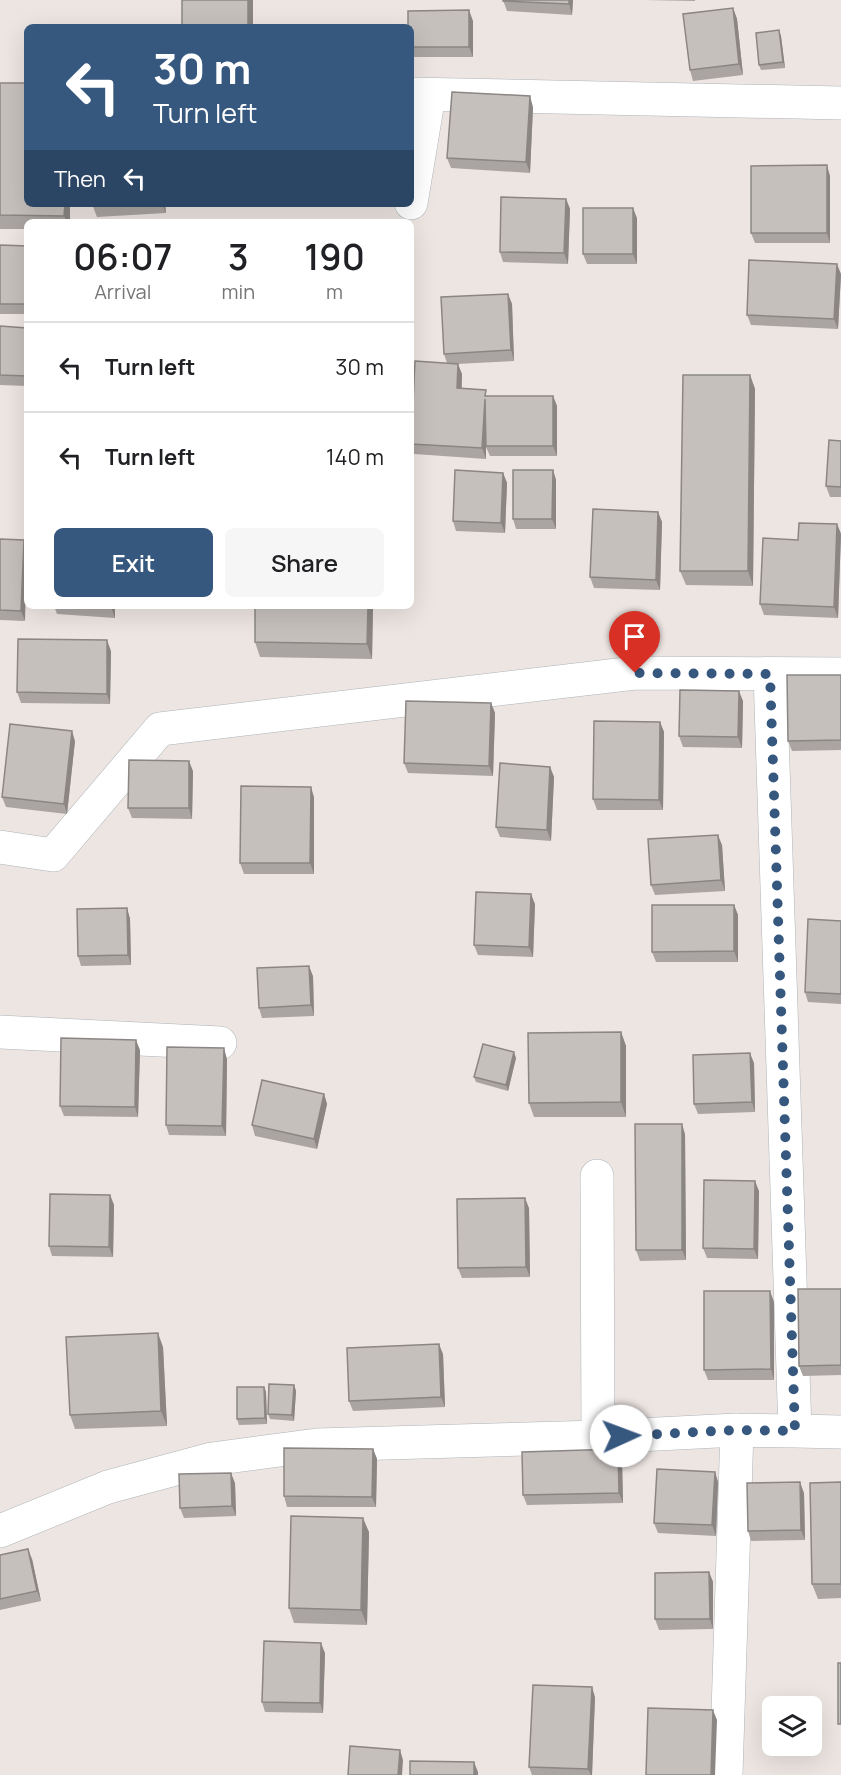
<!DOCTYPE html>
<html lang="en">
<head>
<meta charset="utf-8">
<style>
  :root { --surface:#fff; --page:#f6f6f6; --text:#202124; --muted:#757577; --line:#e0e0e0; --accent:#36577e }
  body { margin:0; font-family:Manrope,sans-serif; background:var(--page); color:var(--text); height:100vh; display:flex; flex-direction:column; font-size:22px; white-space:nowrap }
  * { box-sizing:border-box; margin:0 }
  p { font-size:20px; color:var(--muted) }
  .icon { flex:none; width:33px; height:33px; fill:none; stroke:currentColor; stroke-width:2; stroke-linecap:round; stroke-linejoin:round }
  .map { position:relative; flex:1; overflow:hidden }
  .sheet { position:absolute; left:24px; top:219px; width:390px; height:390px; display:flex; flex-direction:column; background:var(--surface); border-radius:9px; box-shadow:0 6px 24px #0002 }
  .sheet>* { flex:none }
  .hud { position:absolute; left:24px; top:24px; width:390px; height:183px; border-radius:9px; box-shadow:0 6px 24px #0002; background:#36577e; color:#fff; overflow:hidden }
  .controls { position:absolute; left:762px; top:1696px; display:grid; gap:12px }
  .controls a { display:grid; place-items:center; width:60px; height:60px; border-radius:9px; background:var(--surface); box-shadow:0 6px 24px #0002; font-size:30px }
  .pin { position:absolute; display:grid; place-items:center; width:51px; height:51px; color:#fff; margin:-62px -26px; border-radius:50% 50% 50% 0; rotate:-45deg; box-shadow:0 0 6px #0007 }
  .pin .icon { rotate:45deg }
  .me { position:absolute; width:66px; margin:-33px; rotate:88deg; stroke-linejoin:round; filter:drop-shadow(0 0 4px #0008) }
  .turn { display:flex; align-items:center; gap:21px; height:126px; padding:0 30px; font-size:27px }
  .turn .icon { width:78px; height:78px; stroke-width:2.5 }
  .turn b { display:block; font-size:42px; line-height:51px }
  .then { display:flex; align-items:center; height:57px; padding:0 30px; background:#0003; gap:12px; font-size:22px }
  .eta { display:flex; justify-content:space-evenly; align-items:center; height:102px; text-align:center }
  .eta b { font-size:36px; font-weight:600; line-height:42px }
  .action { display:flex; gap:12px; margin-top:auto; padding:12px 30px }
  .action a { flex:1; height:69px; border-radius:9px; background:var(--accent); color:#fff; font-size:24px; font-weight:600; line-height:69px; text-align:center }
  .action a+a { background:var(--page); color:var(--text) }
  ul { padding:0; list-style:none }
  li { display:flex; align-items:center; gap:18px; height:90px; padding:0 30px; border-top:2px solid var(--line) }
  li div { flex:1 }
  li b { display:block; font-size:22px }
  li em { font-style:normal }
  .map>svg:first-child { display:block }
</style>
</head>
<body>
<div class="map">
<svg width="841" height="1775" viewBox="0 0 841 1775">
  <rect width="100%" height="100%" fill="#ede5e2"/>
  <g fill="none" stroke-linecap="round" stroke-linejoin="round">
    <g stroke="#aeb3b8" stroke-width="34">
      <path id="minor" d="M 411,94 L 841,103
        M 411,203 L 429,95
        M 0,847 L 53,855 L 160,729 L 635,673 L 841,674
        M 0,1032 L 220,1043
        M 795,1431 L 841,1432
        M 598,1437 L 737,1430 L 795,1431 L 770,674
        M 0,1531 L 108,1487 L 212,1459 L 317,1445 L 598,1437 L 597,1176
        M 726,1775 L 737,1430"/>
    </g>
    <use href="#minor" stroke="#fff" stroke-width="33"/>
  </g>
  <path fill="#aaa5a3" d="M 503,0 L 573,0 L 572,15 L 507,11 Z
    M 644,0 L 695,0 L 695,1 Z
    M 733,8 L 737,19 L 743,75 L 693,81 L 690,70 Z
    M 473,21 L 473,57 L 412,57 L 411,54 L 411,27 Z
    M 781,36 L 785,68 L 761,70 L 759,65 Z
    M 0,83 L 70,204 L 70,222 L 27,222 L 27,229 L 0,229 Z
    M 533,107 L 530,173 L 451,168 L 447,158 Z
    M 830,176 L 830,243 L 755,243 L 751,233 Z
    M 566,199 L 570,209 L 568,264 L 503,262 L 500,252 Z
    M 92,204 L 165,204 L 166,213 L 97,217 Z
    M 637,218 L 637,264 L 587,264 L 583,254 Z
    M 0,245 L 27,246 L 27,314 L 0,314 Z
    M 841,274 L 838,329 L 751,325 L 747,315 Z
    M 508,294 L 512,304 L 514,361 L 457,364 L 462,374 L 462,388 L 488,396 L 553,396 L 557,406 L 557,456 L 490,456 L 486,447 L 486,459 L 414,454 L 411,447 L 411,427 L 447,363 L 444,354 Z
    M 0,326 L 27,328 L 27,386 L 0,385 Z
    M 750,375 L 755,389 L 753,586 L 686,585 L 680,571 Z
    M 841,441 L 841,497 L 830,497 L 826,486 Z
    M 553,470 L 556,480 L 556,529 L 516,529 L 513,519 Z
    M 503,473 L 507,483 L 505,533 L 456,531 L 453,521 Z
    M 658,512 L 662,522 L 660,590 L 594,588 L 590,577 Z
    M 837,524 L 841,534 L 838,618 L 764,615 L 760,604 L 798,540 Z
    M 0,539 L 25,621 L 0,620 Z
    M 54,606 L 115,606 L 115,618 L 57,614 Z
    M 373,606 L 372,659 L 260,657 L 255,642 Z
    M 111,651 L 110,704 L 21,703 L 17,692 Z
    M 841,675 L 841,750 L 792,751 L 788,741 Z
    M 743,701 L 742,748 L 683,747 L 679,736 Z
    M 491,703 L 495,713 L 493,776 L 408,773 L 404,763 Z
    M 660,722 L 664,732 L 663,810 L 597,810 L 593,799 Z
    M 75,741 L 67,814 L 6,807 L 2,797 Z
    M 550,767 L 554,777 L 551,841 L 500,837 L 496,827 Z
    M 193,771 L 192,819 L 132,818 L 128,808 Z
    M 314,797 L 314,874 L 244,874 L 240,863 Z
    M 722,845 L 725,891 L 655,895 L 651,885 Z
    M 535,904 L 533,957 L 478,955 L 474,945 Z
    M 734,905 L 738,915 L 738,962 L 656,962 L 652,952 Z
    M 127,908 L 130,919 L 131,965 L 81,966 L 78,956 Z
    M 841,921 L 841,1004 L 808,1002 L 805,992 Z
    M 313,976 L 314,1016 L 262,1018 L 259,1008 Z
    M 621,1032 L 626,1046 L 626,1117 L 534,1117 L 529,1103 Z
    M 140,1050 L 138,1117 L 64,1116 L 60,1106 Z
    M 516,1058 L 508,1091 L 476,1082 L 474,1077 Z
    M 227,1059 L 226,1136 L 169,1135 L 166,1125 Z
    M 754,1063 L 755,1112 L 698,1114 L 694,1104 Z
    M 324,1094 L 327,1104 L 317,1149 L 255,1136 L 252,1125 Z
    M 685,1134 L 686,1260 L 640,1261 L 636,1250 Z
    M 759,1191 L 758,1259 L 707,1258 L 703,1248 Z
    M 110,1195 L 114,1205 L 113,1257 L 52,1256 L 49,1246 Z
    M 529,1208 L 530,1277 L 462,1278 L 458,1268 Z
    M 841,1289 L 841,1375 L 803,1376 L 799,1366 Z
    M 774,1302 L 774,1380 L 708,1380 L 704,1370 Z
    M 163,1347 L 167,1426 L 75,1429 L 70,1415 Z
    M 443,1354 L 445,1407 L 353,1411 L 349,1401 Z
    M 294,1385 L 296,1391 L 294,1421 L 270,1419 L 268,1414 Z
    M 264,1387 L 266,1392 L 267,1424 L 239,1425 L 237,1419 Z
    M 373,1449 L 377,1459 L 376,1507 L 287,1507 L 284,1496 Z
    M 622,1459 L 623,1503 L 527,1505 L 523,1495 Z
    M 715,1472 L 718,1482 L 716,1536 L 658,1533 L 654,1523 Z
    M 841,1482 L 841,1598 L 818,1599 L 812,1584 Z
    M 235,1483 L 236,1516 L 184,1518 L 180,1508 Z
    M 804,1493 L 805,1540 L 751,1541 L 748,1531 Z
    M 369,1532 L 367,1625 L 294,1623 L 289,1608 Z
    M 0,1555 L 32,1559 L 41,1601 L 0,1610 Z
    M 709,1572 L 713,1582 L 713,1629 L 659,1630 L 655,1619 Z
    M 325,1653 L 323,1713 L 265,1712 L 262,1702 Z
    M 595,1697 L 592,1775 L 532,1775 L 529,1767 Z"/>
  <path fill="#8b8684" d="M 248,0 L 253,0 L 253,27 L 248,27 Z
    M 569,0 L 573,0 L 572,15 L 569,4 Z
    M 733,8 L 737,19 L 743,75 L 739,64 Z
    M 469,10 L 473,21 L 473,57 L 469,47 Z
    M 779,30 L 781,36 L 785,68 L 783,62 Z
    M 530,96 L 533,107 L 530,173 L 526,162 Z
    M 827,165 L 830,176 L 830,243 L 827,233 Z
    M 566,199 L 570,209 L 568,264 L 564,253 Z
    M 65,204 L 70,204 L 70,222 L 67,222 L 64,216 Z
    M 162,204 L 165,204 L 166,213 Z
    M 633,208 L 637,218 L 637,264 L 633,254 Z
    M 837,264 L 841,274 L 838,329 L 834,319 Z
    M 508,294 L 512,304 L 514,361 L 511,350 Z
    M 458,364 L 462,374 L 461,398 L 457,388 Z
    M 750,375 L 755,389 L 753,586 L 748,571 Z
    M 553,396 L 557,406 L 557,456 L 553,446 Z
    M 485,399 L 486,447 L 486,459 L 482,448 Z
    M 553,470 L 556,480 L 556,529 L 552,519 Z
    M 503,473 L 507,483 L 505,533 L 501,523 Z
    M 658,512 L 662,522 L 660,590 L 656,580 Z
    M 837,524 L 841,534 L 838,618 L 834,607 Z
    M 24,540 L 27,547 L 25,621 L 21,611 Z
    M 111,606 L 115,606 L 115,618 L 111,607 Z
    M 368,606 L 373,606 L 372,659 L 367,644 Z
    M 107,640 L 111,651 L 110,704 L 107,694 Z
    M 739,691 L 743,701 L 742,748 L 738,737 Z
    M 491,703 L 495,713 L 493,776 L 489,766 Z
    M 660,722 L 664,732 L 663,810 L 659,800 Z
    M 72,731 L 75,741 L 67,814 L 64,804 Z
    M 189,761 L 193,771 L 192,819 L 189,808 Z
    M 550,767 L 554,777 L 551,841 L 547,830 Z
    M 311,787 L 314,797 L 314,874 L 310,863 Z
    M 718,835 L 722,845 L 725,891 L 721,880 Z
    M 531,894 L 535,904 L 533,957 L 529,947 Z
    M 734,905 L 738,915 L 738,962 L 734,951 Z
    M 127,908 L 130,919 L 131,965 L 128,955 Z
    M 309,966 L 313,976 L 314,1016 L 311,1005 Z
    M 621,1032 L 626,1046 L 626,1117 L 621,1102 Z
    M 136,1040 L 140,1050 L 138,1117 L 135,1107 Z
    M 224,1048 L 227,1059 L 226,1136 L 222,1126 Z
    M 514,1052 L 516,1058 L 508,1091 L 506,1085 Z
    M 750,1053 L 754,1063 L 755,1112 L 752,1102 Z
    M 324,1094 L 327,1104 L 317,1149 L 314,1139 Z
    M 682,1124 L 685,1134 L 686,1260 L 682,1250 Z
    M 755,1181 L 759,1191 L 758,1259 L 754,1249 Z
    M 110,1195 L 114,1205 L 113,1257 L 109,1247 Z
    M 525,1198 L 529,1208 L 530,1277 L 526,1267 Z
    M 770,1291 L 774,1302 L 774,1380 L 771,1369 Z
    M 158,1333 L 163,1347 L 167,1426 L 161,1411 Z
    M 439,1344 L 443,1354 L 445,1407 L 441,1397 Z
    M 294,1385 L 296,1391 L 294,1421 L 292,1415 Z
    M 264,1387 L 266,1392 L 267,1424 L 265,1418 Z
    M 373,1449 L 377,1459 L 376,1507 L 372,1497 Z
    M 618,1449 L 622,1459 L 623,1503 L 619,1493 Z
    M 715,1472 L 718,1482 L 716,1536 L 712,1525 Z
    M 231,1473 L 235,1483 L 236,1516 L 232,1506 Z
    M 800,1482 L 804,1493 L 805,1540 L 801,1530 Z
    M 363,1518 L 369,1532 L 367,1625 L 361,1610 Z
    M 28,1549 L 32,1559 L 41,1601 L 37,1591 Z
    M 709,1572 L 713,1582 L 713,1629 L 710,1619 Z
    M 321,1643 L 325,1653 L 323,1713 L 320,1703 Z
    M 592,1687 L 595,1697 L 592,1775 L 591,1775 L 588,1769 Z
    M 713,1710 L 717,1720 L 715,1775 L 711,1775 Z
    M 400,1750 L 403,1760 L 402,1775 L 398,1775 Z
    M 474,1762 L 478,1772 L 478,1775 L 474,1775 Z"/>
  <path fill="#c6c0bd" stroke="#8b8684" stroke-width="1.5" d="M 182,0 L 248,0 L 248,27 L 182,27 Z
    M 503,0 L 569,0 L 569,4 L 503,1 Z
    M 733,8 L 739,64 L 690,70 L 683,14 Z
    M 469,10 L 469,47 L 411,47 L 411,27 L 408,27 L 408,11 Z
    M 779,30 L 783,62 L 759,65 L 756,33 Z
    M 0,83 L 27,83 L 27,204 L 65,204 L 64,216 L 0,215 Z
    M 452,92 L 530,96 L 526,162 L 447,158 Z
    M 827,165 L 827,233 L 751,233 L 751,166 Z
    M 501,197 L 566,199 L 564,253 L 500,252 Z
    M 583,208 L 633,208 L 633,254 L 583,254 Z
    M 0,245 L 27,246 L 27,304 L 0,304 Z
    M 749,260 L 837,264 L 834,319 L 747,315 Z
    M 508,294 L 511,350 L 444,354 L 441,297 Z
    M 0,326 L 27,328 L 27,376 L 0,375 Z
    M 415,361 L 458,364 L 457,388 L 486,390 L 485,396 L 553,396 L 553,446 L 486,446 L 485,399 L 482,448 L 411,444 Z
    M 683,375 L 750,375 L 748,571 L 680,571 Z
    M 829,440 L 841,441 L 841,487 L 826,486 Z
    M 455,470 L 503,473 L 501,523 L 453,521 Z
    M 513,470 L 553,470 L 552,519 L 513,519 Z
    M 593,509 L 658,512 L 656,580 L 590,577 Z
    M 799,523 L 837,524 L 834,607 L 760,604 L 763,538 L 798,540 Z
    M 0,539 L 24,540 L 21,611 L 0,610 Z
    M 87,606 L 111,606 L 111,607 Z
    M 255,606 L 368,606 L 367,644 L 255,642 Z
    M 18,639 L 107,640 L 107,694 L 17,692 Z
    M 787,675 L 841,675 L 841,740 L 788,741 Z
    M 680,690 L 739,691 L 738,737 L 679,736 Z
    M 406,701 L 491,703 L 489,766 L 404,763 Z
    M 594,721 L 660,722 L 659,800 L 593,799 Z
    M 10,724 L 72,731 L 64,804 L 2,797 Z
    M 129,760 L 189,761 L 189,808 L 128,808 Z
    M 500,763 L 550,767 L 547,830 L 496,827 Z
    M 241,786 L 311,787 L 310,863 L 240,863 Z
    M 718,835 L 721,880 L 651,885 L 648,839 Z
    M 476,892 L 531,894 L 529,947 L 474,945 Z
    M 652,905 L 734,905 L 734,951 L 652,952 Z
    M 127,908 L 128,955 L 78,956 L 77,909 Z
    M 808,919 L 841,921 L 841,994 L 805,992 Z
    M 309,966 L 311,1005 L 259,1008 L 257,968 Z
    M 621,1032 L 621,1102 L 529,1103 L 528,1033 Z
    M 61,1038 L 136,1040 L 135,1107 L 60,1106 Z
    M 483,1044 L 514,1052 L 506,1085 L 474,1077 Z
    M 167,1047 L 224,1048 L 222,1126 L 166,1125 Z
    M 750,1053 L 752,1102 L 694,1104 L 693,1055 Z
    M 262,1080 L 324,1094 L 314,1139 L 252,1125 Z
    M 635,1124 L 682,1124 L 682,1250 L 636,1250 Z
    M 704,1180 L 755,1181 L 754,1249 L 703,1248 Z
    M 50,1194 L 110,1195 L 109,1247 L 49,1246 Z
    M 525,1198 L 526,1267 L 458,1268 L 457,1199 Z
    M 798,1289 L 841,1289 L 841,1365 L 799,1366 Z
    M 704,1291 L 770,1291 L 771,1369 L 704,1370 Z
    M 158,1333 L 161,1411 L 70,1415 L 66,1337 Z
    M 439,1344 L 441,1397 L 349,1401 L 347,1348 Z
    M 269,1384 L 294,1385 L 292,1415 L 268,1414 Z
    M 237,1387 L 264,1387 L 265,1418 L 237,1419 Z
    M 284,1448 L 373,1449 L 372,1497 L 284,1496 Z
    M 618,1449 L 619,1493 L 523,1495 L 522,1452 Z
    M 657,1469 L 715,1472 L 712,1525 L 654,1523 Z
    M 231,1473 L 232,1506 L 180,1508 L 179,1474 Z
    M 800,1482 L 801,1530 L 748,1531 L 747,1483 Z
    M 841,1482 L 841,1584 L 812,1584 L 810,1483 Z
    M 291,1516 L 363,1518 L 361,1610 L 289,1608 Z
    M 28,1549 L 37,1591 L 0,1599 L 0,1555 Z
    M 709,1572 L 710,1619 L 655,1619 L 655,1573 Z
    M 264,1641 L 321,1643 L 320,1703 L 262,1702 Z
    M 838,1663 L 841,1663 L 841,1724 L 838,1724 Z
    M 533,1685 L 592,1687 L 588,1769 L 529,1767 Z
    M 648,1708 L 713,1710 L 711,1775 L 646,1775 Z
    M 350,1746 L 400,1750 L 398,1775 L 348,1775 Z
    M 410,1761 L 474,1762 L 474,1775 L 410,1775 Z"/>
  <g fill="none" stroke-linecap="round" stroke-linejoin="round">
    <path stroke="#36577e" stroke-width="10" stroke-dasharray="0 18" d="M 621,1436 L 737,1430 L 795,1431 L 770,674 L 635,673"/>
  </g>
</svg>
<div class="controls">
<a><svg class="icon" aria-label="layers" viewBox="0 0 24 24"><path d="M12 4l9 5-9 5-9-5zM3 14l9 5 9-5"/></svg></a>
</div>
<div class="pin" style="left:635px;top:673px;background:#d93025"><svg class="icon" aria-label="arrive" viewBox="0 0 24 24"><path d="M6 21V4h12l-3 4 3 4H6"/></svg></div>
<svg class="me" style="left:621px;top:1436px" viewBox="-20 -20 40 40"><circle r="19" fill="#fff"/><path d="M0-13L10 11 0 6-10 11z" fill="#36577e"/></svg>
<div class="hud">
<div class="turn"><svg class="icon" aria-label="left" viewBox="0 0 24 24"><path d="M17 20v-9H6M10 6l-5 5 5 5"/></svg><div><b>30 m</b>Turn left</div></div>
<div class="then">Then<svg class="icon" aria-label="left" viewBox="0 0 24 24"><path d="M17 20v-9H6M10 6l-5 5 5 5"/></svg></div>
</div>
<section class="sheet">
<div class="eta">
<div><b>06:07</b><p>Arrival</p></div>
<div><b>3</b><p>min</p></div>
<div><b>190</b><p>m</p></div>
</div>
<ul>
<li><svg class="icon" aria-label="left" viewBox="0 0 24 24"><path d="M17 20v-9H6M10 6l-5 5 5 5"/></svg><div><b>Turn left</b></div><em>30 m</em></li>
<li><svg class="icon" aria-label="left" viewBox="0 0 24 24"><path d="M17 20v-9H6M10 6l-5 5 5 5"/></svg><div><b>Turn left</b></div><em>140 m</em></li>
</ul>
<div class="action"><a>Exit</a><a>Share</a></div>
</section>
</div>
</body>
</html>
